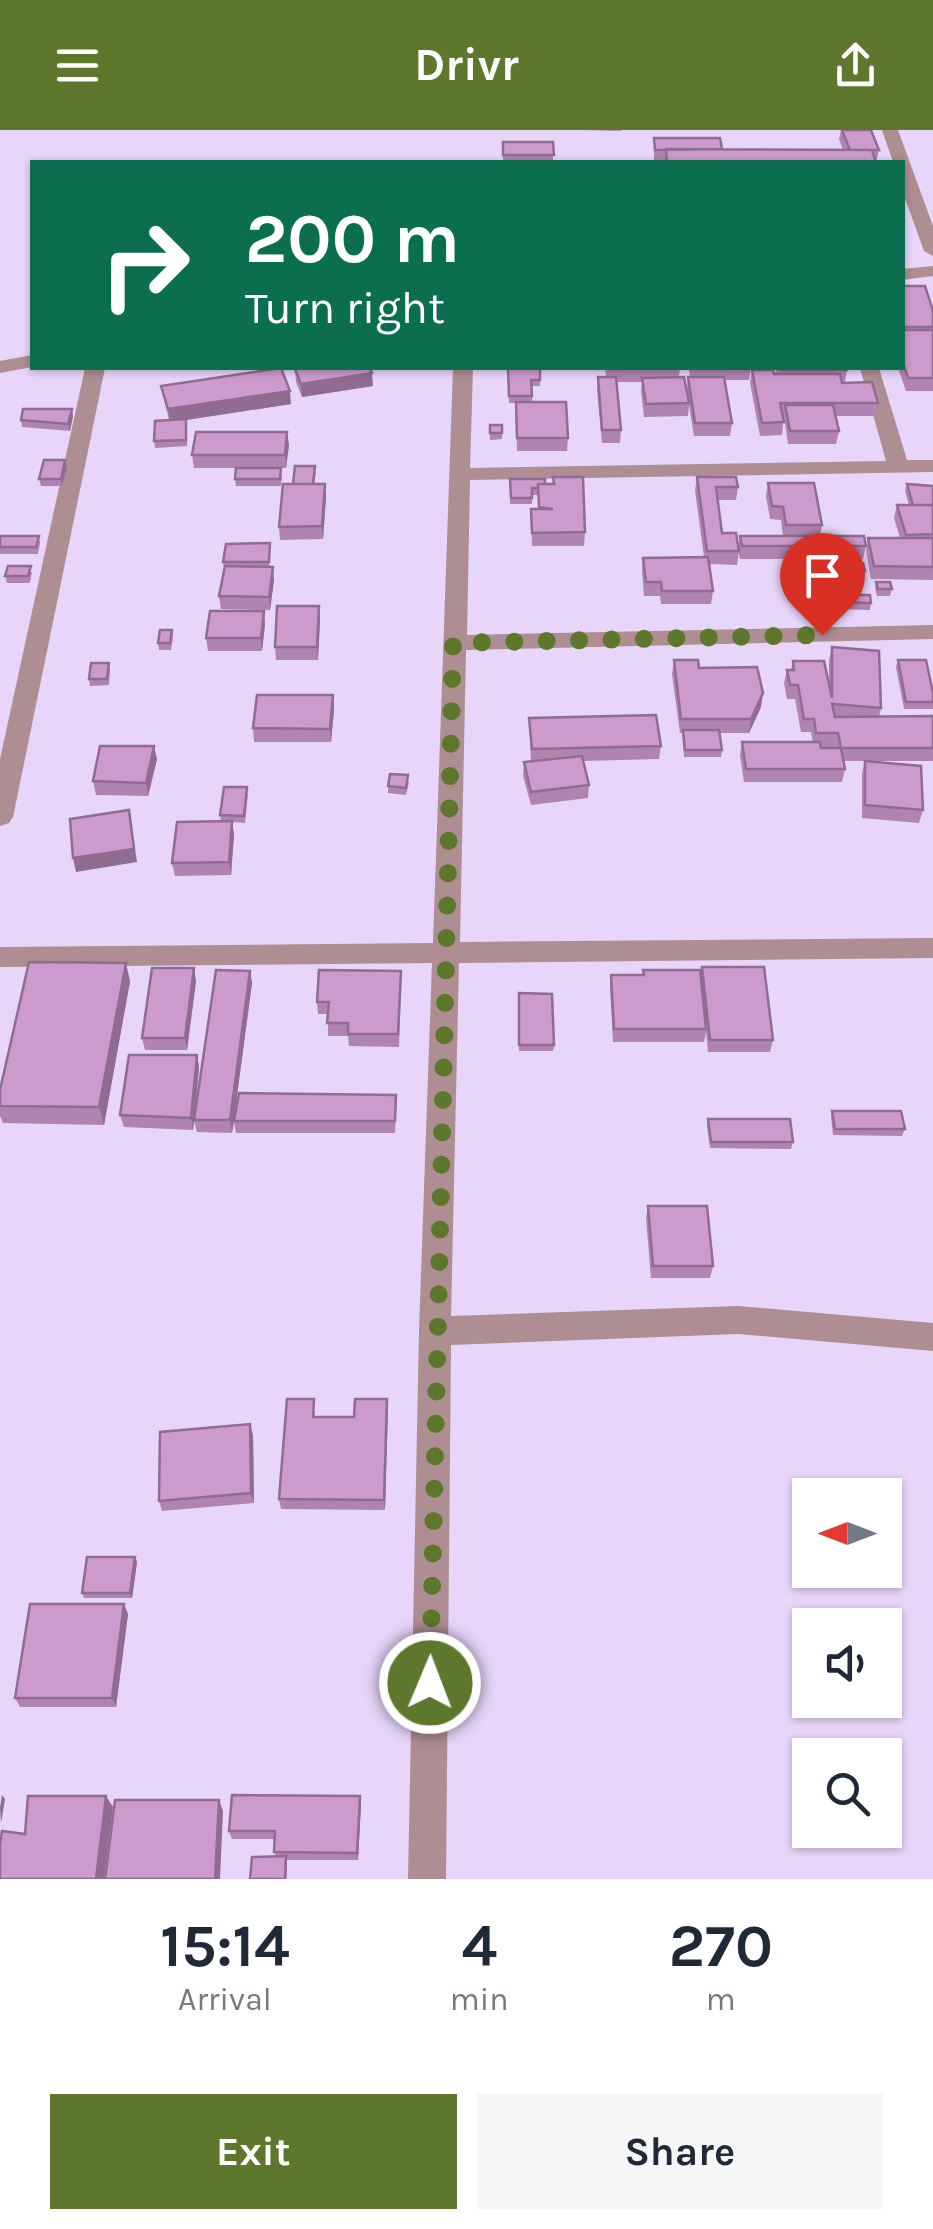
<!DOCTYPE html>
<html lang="en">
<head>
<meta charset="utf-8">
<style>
  :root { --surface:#fff; --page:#f6f6f7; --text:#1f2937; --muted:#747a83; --accent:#5d782c }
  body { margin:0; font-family:Karla,sans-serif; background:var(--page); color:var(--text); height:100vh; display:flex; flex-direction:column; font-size:38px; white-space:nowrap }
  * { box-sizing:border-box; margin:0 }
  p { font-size:32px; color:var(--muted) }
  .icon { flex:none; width:55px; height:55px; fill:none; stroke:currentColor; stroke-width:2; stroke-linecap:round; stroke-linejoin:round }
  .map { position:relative; height:1749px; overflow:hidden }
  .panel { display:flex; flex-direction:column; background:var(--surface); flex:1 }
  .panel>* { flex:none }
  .banner { position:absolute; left:30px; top:30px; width:875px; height:210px; border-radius:0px; box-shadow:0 2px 8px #0004; background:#0b6e4f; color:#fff; overflow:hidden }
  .needle { width:65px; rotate:270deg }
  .buttons { position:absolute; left:792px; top:1348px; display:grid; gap:20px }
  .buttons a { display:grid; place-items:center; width:110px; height:110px; border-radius:0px; background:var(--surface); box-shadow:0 2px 8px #0004; font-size:50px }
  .pin { position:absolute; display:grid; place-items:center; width:85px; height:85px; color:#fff; margin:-102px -42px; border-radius:50% 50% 50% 0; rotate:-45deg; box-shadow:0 0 10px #0007 }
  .pin .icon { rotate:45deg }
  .me { position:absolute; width:110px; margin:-55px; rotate:1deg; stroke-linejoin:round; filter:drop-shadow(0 0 8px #0008) }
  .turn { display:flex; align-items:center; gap:35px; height:210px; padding:0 50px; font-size:45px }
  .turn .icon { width:130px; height:130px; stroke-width:2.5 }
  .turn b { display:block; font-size:70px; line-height:85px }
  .eta { display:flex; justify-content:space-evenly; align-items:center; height:170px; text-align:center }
  .eta b { font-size:60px; font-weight:700; line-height:70px }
  .cta { display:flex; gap:20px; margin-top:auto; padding:20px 50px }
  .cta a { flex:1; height:115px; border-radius:0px; background:var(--accent); color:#fff; font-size:40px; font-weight:700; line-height:115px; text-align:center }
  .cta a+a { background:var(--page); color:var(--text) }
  header { display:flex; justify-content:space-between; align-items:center; height:130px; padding:0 50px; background:var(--accent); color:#fff; font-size:45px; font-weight:700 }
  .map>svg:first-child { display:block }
</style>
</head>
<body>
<header><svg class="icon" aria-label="menu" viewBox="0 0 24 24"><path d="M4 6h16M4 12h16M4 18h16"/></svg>Drivr<svg class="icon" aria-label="share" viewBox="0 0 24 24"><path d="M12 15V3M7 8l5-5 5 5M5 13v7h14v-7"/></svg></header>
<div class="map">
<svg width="933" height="1749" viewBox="0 0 933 1749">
  <rect width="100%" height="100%" fill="#e7d5fa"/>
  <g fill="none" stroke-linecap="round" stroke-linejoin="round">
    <path fill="#ae8d93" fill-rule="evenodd" d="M 882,0 L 898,0 L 933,96 L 933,126 L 924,121 L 902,60 L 902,32 L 893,32 Z
      M 933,136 L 933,146 L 902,150 L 902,139 Z
      M 32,225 L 32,237 L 0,243 L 0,231 Z
      M 85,238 L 105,238 L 13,687 L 9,693 L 0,696 L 0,629 Z
      M 453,238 L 473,238 L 470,338 L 886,331 L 860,238 L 879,238 L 907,330 L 933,330 L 933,342 L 470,350 L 467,505 L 933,495 L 933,509 L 466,520 L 460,812 L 933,808 L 933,828 L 459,833 L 451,1186 L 738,1176 L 933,1193 L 933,1221 L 738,1204 L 451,1215 L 446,1749 L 408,1749 L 419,1201 L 432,833 L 0,837 L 0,817 L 433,813 Z"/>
  </g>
  <path fill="#b084b0" d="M 582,0 L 621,0 L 621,1 Z
    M 841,0 L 871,0 L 879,20 L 876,32 L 654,32 L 654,8 L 722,19 L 843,20 L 839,9 Z
    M 503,12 L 553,12 L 553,31 L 503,31 Z
    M 902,156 L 933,181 L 933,261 L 906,261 L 898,238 L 902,238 Z
    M 508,238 L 540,238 L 540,256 L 532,256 L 532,272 L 568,308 L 567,321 L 517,321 L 516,273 L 509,273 Z
    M 605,238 L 680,238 L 679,247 L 687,259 L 688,247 L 690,247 L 689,238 L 751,238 L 749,250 L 724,250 L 732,293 L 730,306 L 694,306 L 689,275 L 688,286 L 644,287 L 641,261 L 642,252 L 617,252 L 621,300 L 620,313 L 602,313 L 597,260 L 598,247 L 606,247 Z
    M 775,238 L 847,238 L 845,253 L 878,273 L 875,286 L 836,286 L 839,301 L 836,314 L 788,314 L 784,286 L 782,305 L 760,306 L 750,253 L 752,240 L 776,244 Z
    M 295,239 L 373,256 L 302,267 L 296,252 Z
    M 161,256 L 291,274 L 186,290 L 187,316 L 155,318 L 154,311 L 169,290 Z
    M 73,286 L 70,301 L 22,297 L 21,290 Z
    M 490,295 L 502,295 L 502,309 L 490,310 Z
    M 289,315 L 286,338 L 194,338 L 192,325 Z
    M 67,337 L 62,356 L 41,356 L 39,349 Z
    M 316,342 L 314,354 L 325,354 L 326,367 L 323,409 L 280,410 L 279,397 L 293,354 Z
    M 282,345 L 281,356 L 236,356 L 235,349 Z
    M 697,347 L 738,357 L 736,370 L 718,370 L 722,403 L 739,421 L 737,435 L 709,434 L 713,461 L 711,474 L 661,474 L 660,466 L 644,466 L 642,441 L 643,428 L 704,427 L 695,360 Z
    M 510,349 L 545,354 L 585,402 L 584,416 L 532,416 L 531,379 L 538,379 L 538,365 L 532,365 L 532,374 L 510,374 Z
    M 768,353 L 822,395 L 820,406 L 866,416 L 863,429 L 847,429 L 848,433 L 865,441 L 863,448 L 850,448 L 854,465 L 871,473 L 870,480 L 836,479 L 827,429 L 740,429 L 738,419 L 740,406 L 783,406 L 781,390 L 770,389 L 766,366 Z
    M 907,354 L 933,356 L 933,450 L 871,449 L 866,421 L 868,408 L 900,408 L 894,388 L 897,375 L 909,375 L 905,361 Z
    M 0,406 L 39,406 L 40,413 L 38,424 L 0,424 Z
    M 270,413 L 269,436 L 274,450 L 270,480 L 221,479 L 219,466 L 224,439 L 223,432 Z
    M 32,442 L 30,453 L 7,453 L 5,446 Z
    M 876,452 L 892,459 L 890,466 L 877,466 L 875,458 Z
    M 320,489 L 318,530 L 276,530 L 275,517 Z
    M 265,494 L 262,521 L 208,521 L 206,508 Z
    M 172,500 L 173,507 L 171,520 L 159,520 L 158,513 Z
    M 832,517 L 881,578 L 879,587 L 933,587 L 933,631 L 865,631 L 923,680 L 919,693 L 862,688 L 862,644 L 865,631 L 843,631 L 845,639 L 842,652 L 744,652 L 740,625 L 742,612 L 813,612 L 811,602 L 801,602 L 795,569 L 787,569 L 784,553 L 787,540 L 791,540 L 793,531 L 829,555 L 829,530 Z
    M 674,530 L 699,538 L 761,577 L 749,603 L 719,603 L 722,620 L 721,627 L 684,627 L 682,603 L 680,603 L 672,544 Z
    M 898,530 L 933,563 L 933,579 L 904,579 L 896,537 Z
    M 109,533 L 110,540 L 109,555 L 90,556 L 89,549 Z
    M 333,565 L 334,579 L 331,612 L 254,612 L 253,598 Z
    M 529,588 L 661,616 L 659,629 L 583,631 L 589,655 L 588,668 L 531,675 L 523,646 L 524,632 L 531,632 Z
    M 157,629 L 148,666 L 96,665 L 93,651 Z
    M 409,652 L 406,665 L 388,663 L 388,656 Z
    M 248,664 L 245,693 L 232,692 L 234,704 L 231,745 L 175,746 L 172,733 L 221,691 L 220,685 Z
    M 702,837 L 773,910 L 770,922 L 708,922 L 706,902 L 704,912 L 613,912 L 610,858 L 611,845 L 643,845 L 643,840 L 701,845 Z
    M 250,841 L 252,853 L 234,988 L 396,977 L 395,1003 L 236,1003 L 234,992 L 232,1003 L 197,1002 L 194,991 L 193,1000 L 124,997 L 120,985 L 197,925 L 199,937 L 195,985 Z
    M 130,851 L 104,995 L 3,993 L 0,986 L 0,960 Z
    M 196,851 L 187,920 L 145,920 L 142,908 Z
    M 401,853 L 399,917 L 349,916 L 348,906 L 328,906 L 328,884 L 318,884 L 317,872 Z
    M 519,863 L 554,915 L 553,921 L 519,921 Z
    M 832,981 L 905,999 L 902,1006 L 833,1005 L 831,987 Z
    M 708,989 L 793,1012 L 791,1019 L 710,1018 L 707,996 Z
    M 648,1076 L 713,1136 L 710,1148 L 651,1148 L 646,1088 Z
    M 387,1269 L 385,1380 L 281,1379 L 279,1369 L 315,1280 L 315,1287 L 354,1287 Z
    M 253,1305 L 254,1373 L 162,1381 L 159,1371 Z
    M 135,1427 L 137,1432 L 132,1468 L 84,1468 L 82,1463 Z
    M 128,1484 L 116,1577 L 20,1577 L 15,1568 Z
    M 360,1666 L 361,1674 L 358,1730 L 287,1730 L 287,1749 L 274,1722 L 275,1709 L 232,1709 L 229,1701 Z"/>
  <path fill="#906c90" d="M 372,243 L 373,256 L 302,267 L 301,254 Z
    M 290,261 L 291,274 L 186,290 L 187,316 L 186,310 L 170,292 L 168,279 Z
    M 72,279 L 73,286 L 70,301 L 68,294 Z
    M 287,302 L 289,315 L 286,338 L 285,325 Z
    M 65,330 L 67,337 L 62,356 L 61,349 Z
    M 325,354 L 326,367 L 323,409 L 322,396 Z
    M 273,437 L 274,450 L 270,480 L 269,467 Z
    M 319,476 L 320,489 L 318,530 L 317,517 Z
    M 264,481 L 265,494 L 262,521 L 261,508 Z
    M 763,563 L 761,577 L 749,603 L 751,589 Z
    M 333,565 L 334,579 L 331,612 L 330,599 Z
    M 154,616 L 157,629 L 148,666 L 146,653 Z
    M 129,680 L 137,732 L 76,742 L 73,728 Z
    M 232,691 L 234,704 L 231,745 L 229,732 Z
    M 126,833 L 130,851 L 104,995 L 99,977 Z
    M 194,838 L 196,851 L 187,920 L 185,908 Z
    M 250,841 L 252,853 L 232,1003 L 230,990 Z
    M 197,925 L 199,937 L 193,1000 L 191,988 Z
    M 387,1269 L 388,1280 L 385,1380 L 384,1370 Z
    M 250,1294 L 253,1305 L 254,1373 L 251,1363 Z
    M 135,1427 L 137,1432 L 132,1468 L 130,1463 Z
    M 124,1474 L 128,1484 L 116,1577 L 112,1568 Z
    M 2,1665 L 5,1669 L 1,1693 L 0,1678 Z
    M 106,1666 L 113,1677 L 104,1749 L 96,1749 Z
    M 360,1666 L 361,1674 L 358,1730 L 357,1723 Z
    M 219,1670 L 223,1681 L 220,1749 L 215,1749 Z"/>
  <path fill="#cd9acd" stroke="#906c90" stroke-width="2.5" d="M 842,0 L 871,0 L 879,20 L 850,20 Z
    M 654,8 L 720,8 L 722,19 L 655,20 Z
    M 503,12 L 553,12 L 554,25 L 503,25 Z
    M 666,19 L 872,20 L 876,32 L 667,32 Z
    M 902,156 L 925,156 L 933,181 L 933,197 L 904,197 L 902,191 Z
    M 902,200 L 933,200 L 933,248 L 908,248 L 902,230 Z
    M 281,238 L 290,261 L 168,279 L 161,256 Z
    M 306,238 L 370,238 L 372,243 L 301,254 L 295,239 Z
    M 508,238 L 540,238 L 540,250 L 531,250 L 532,266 L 509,266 Z
    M 779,238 L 847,238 L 847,240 L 780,240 Z
    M 752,240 L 773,240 L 774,244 L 840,244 L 842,253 L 872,252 L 878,273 L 780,273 L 784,292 L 762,293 Z
    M 598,247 L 616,247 L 621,300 L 602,300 Z
    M 684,247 L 689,273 L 646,274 L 642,248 Z
    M 688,247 L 724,247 L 732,293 L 695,293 Z
    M 516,272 L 566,272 L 568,308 L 517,308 Z
    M 785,275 L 833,275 L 839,301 L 790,301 Z
    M 23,279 L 72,279 L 68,294 L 21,290 Z
    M 186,289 L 186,310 L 154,311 L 155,291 Z
    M 490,295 L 502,295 L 502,303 L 490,303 Z
    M 196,302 L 287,302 L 285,325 L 192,325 Z
    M 44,330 L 65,330 L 61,349 L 39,349 Z
    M 295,336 L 315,336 L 313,354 L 293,354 Z
    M 236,338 L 281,338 L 280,349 L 235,349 Z
    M 553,347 L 583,347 L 585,402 L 532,403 L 531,379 L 553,379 L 539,377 L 538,354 L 554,354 Z
    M 697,347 L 736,347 L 738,357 L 716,357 L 722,403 L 736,403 L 739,421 L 707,421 Z
    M 510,349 L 545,349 L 545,354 L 538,354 L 538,358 L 532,358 L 532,368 L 511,368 Z
    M 768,353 L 814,353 L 822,395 L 786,395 L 783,377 L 772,376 Z
    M 283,354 L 325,354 L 322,396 L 279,397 Z
    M 907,354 L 933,356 L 933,375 L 913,375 Z
    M 897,375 L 933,375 L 933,404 L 906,405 Z
    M 0,406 L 39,406 L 36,417 L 0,417 Z
    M 740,406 L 864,406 L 866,416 L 742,416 Z
    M 868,408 L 933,408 L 933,437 L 874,436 Z
    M 270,413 L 269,432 L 223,432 L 226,414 Z
    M 828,424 L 846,424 L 848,433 L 863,433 L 865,441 L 849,441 L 854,465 L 870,465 L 871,473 L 837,472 Z
    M 708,427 L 713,461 L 662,461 L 661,452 L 646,452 L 643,428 Z
    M 8,436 L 31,436 L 28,446 L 5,446 Z
    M 225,436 L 273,437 L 269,467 L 219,466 Z
    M 876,452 L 890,452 L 892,459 L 878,459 Z
    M 277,476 L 319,476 L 317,517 L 275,517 Z
    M 210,481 L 264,481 L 261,508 L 206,508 Z
    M 160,500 L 172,500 L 170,513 L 158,513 Z
    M 832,517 L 879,521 L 881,578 L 832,574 L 835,587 L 933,586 L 933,618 L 841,618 L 838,603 L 816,603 L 814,589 L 804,589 L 798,555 L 790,555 L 787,540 L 794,540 L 793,531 L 824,531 L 832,568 Z
    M 674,530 L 698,530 L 699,538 L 757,537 L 763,563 L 751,589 L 681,589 Z
    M 898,530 L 926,530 L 933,563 L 933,572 L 906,572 Z
    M 91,533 L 109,533 L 107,549 L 89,549 Z
    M 257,565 L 333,565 L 330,599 L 253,598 Z
    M 656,585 L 661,616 L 532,619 L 529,588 Z
    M 683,600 L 719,600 L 722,620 L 685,620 Z
    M 742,612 L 820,612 L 821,618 L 841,618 L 845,639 L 746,639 Z
    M 100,616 L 154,616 L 146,653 L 93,651 Z
    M 582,626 L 589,655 L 531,662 L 524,632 Z
    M 865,631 L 921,636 L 923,680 L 865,675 Z
    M 390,644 L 408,645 L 406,658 L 388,656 Z
    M 224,657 L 247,657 L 244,686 L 220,685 Z
    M 129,680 L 134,719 L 73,728 L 70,689 Z
    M 232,691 L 229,732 L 172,733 L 177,692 Z
    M 29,832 L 126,833 L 99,977 L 0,976 L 0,960 Z
    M 702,837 L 764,837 L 773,910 L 710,910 Z
    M 152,838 L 194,838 L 185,908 L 142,908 Z
    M 216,840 L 250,841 L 230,990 L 194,990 Z
    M 319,840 L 401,841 L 398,904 L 348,904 L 348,893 L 327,893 L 329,872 L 317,872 Z
    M 643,840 L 700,840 L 706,899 L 614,899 L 611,845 L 644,845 Z
    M 519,863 L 552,864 L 554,915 L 519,915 Z
    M 129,925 L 197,925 L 191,988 L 120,985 Z
    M 239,963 L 396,965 L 395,991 L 234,991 Z
    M 832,981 L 901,981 L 905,999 L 835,999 Z
    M 708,989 L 790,989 L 793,1012 L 711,1012 Z
    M 648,1076 L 707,1076 L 713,1136 L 653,1136 Z
    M 287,1269 L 314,1269 L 313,1287 L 354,1287 L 355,1269 L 387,1269 L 384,1370 L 279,1369 Z
    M 250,1294 L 251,1363 L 159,1371 L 160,1302 Z
    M 87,1427 L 135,1427 L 130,1463 L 82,1463 Z
    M 30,1474 L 124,1474 L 112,1568 L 15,1568 Z
    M 232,1665 L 360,1666 L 357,1723 L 274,1722 L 275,1701 L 229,1701 Z
    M 28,1666 L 106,1666 L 96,1749 L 0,1749 L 0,1715 L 2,1701 L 25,1704 Z
    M 115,1670 L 219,1670 L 215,1749 L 105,1749 Z
    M 286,1726 L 285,1749 L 250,1749 L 252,1727 Z"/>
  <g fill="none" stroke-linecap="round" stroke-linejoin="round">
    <path stroke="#5d782c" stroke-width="18" stroke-dasharray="0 32.4" d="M 430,1553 L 453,513 L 822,505"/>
  </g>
</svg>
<div class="buttons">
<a><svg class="needle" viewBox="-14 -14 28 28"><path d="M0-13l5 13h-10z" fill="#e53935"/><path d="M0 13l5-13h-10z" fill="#747a83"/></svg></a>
<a><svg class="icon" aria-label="sound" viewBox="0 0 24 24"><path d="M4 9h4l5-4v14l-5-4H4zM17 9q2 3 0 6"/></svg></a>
<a><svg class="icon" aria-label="search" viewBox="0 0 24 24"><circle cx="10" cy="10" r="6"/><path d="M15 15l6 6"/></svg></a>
</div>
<div class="pin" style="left:822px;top:505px;background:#d93025"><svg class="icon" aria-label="arrive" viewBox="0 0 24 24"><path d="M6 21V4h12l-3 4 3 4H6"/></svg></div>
<svg class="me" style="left:430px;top:1553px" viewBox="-20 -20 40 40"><circle r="17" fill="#5d782c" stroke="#fff" stroke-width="3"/><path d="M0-11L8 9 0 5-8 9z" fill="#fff"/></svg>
<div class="banner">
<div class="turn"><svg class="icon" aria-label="right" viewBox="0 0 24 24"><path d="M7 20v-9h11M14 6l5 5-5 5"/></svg><div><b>200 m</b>Turn right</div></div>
</div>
</div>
<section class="panel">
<div class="eta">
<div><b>15:14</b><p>Arrival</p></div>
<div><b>4</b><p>min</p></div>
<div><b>270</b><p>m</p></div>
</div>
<div class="cta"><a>Exit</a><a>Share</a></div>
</section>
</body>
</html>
